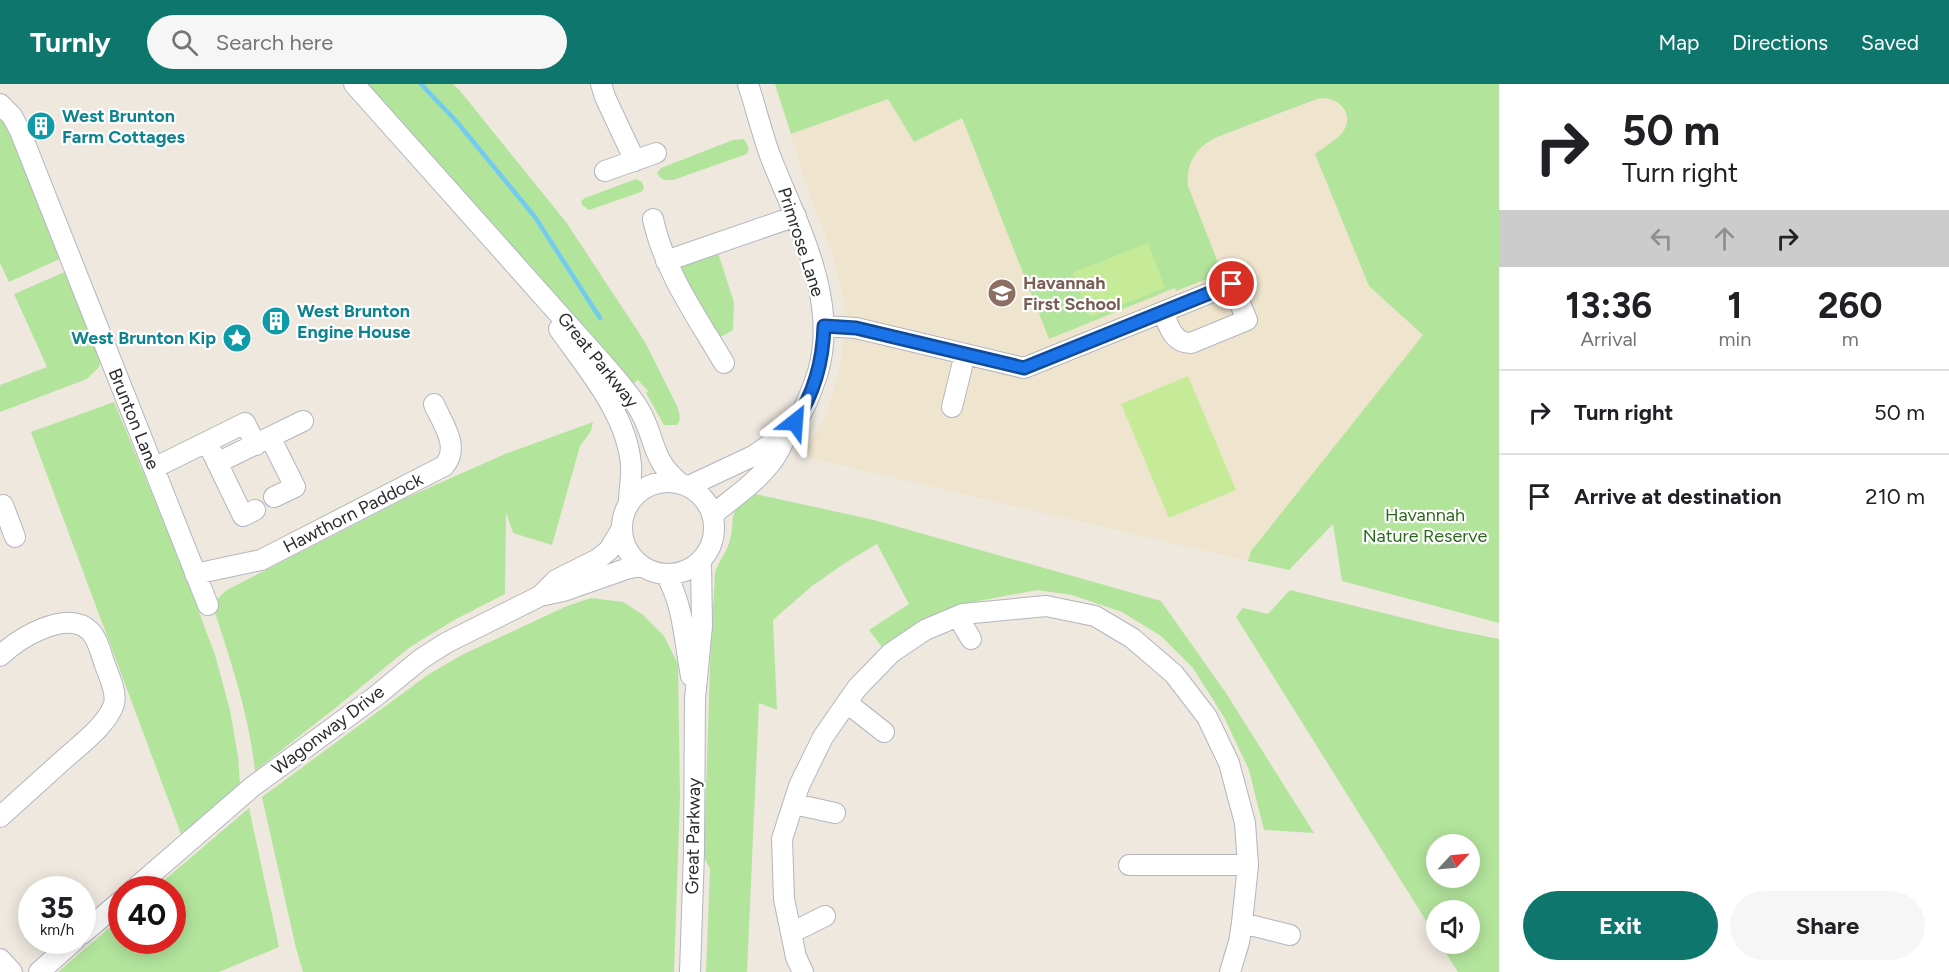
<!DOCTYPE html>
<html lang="en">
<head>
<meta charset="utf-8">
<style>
  :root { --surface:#fff; --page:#f6f6f6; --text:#202124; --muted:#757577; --line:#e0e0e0; --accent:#0f766e }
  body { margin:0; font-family:Figtree,sans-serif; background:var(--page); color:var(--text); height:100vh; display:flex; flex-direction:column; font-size:22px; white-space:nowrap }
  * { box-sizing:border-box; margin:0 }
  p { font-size:20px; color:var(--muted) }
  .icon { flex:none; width:33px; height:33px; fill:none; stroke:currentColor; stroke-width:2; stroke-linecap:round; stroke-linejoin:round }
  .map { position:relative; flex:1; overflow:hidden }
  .panel { display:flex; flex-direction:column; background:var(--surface); width:450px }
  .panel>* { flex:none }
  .hud { background:#fff; color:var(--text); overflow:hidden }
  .needle { width:39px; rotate:64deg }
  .buttons { position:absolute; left:1426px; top:750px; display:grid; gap:12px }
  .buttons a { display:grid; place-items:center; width:54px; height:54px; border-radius:50%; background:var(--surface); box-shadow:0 3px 15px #0003; font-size:30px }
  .speed { position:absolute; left:18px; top:792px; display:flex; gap:12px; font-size:30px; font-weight:700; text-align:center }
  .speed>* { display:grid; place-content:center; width:78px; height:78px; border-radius:50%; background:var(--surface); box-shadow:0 3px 15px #0003; line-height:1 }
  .speed small { font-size:15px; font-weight:400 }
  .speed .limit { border:9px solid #d22; background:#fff; color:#111 }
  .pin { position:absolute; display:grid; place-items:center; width:51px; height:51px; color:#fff; margin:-26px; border:3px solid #fff; border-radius:50%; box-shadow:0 2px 6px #0007 }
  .me { position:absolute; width:66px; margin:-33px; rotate:28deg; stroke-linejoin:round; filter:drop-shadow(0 0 4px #0008) }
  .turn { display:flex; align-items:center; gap:21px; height:126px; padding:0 24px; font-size:27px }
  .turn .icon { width:78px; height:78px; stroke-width:2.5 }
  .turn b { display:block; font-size:42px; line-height:51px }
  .lanes { display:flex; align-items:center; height:57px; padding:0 24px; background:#0003; justify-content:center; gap:30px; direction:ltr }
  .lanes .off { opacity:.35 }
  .eta { display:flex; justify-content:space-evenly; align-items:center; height:102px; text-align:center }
  .eta b { font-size:36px; font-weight:700; line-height:42px }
  .action { display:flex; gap:12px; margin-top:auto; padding:12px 24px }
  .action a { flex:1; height:69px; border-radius:36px; background:var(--accent); color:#fff; font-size:24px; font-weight:700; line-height:69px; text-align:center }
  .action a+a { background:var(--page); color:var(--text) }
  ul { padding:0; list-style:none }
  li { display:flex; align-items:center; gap:18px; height:84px; padding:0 24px; border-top:2px solid var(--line) }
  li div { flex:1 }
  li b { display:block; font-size:22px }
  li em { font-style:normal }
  header { display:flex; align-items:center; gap:36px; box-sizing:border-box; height:84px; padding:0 30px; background:var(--accent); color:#fff }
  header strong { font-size:28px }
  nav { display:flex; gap:33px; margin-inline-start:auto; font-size:21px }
  .search { width:420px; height:54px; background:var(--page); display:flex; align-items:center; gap:15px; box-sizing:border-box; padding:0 21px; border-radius:33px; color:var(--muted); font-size:22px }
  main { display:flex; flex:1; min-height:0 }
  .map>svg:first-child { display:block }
</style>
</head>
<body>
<header>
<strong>Turnly</strong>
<div class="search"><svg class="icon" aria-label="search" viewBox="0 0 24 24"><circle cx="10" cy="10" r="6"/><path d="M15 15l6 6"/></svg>Search here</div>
<nav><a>Map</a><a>Directions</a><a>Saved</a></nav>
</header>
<main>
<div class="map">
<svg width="1499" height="888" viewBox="0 0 1499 888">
  <rect width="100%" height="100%" fill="#eee8df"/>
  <path fill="#efe5cf" d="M 1028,0 L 1399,0 L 1442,227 L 1251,467 L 1248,477 L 801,372 L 827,328 L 840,284 L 845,236 L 843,214 L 832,170 L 804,95 L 791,50 L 888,15 L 915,57 Z"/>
  <path fill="#b3e49c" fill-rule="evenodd" d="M 366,0 L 453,0 L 461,8 L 566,138 L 645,258 L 677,322 C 679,329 682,334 677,341 L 664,341 L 646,309 L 648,307 L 638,296 L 630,302 L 610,280 L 482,128 Z
    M 775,0 L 1499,0 L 1499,539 L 1342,497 L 1333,440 L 1289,486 L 1248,477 L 1251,467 L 1423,251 L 1369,202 L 1315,70 C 1324,63 1335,57 1342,49 C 1357,30 1337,10 1317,15 L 1217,53 C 1196,63 1186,79 1188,102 L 1222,189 L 1176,207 L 1175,204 L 1049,255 L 962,34 L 914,58 L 888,15 L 791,50 Z
    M 0,34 L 8,42 L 62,174 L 9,198 L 0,179 Z
    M 744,55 L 749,64 L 747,70 L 673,96 C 666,96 660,96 657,89 L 661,84 L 733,56 Z
    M 636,95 L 642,98 L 644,104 L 641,108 L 589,126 L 582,121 L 581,117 L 585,114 Z
    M 714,167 L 718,169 L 734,218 L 733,246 L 717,255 L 676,186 L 680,179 Z
    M 67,187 L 101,276 L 99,283 L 87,295 L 0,328 L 0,301 L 47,283 L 14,210 Z
    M 114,318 L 183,485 L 215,571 L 230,626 L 238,672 L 240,700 L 181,750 L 31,348 Z
    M 593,338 L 591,347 L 580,362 L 552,461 L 513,449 L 506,428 L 505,510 L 456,535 L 410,563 L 334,625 L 255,687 C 249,630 230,574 212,520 L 227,506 L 406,414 L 505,370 Z
    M 751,409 L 874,436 L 1161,517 L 1226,609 L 1314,749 L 1264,746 L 1249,686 L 1224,633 L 1193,584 L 1161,552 L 1122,528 L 1072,511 L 1037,506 L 973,518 L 922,539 L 882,563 L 869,546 L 909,520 L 877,460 L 845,479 L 812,502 L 773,536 L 777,626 L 759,619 L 747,888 L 706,888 L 710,785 L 704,773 L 710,581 L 715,489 C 718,478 726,470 729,459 C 737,433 725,430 751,409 Z
    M 1290,506 L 1444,544 L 1499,555 L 1499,888 L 1458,888 L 1440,860 L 1470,860 L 1470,826 L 1437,826 L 1437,854 L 1236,533 L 1243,524 L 1268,530 ZM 1437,760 L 1470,760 L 1470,794 L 1437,794 Z
    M 591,514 L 623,518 L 642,530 L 664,552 L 678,580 L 680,714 L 674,888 L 303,888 L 296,864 L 262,713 L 429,590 L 462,571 L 567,522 Z
    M 249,724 L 279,863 L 219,888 L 58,888 L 121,834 L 122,856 L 172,856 L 172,806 L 154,805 Z"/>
  <path fill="#c6eb98" d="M 1148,159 L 1165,204 L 1090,233 L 1072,189 Z
    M 1188,292 L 1236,406 L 1169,434 L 1121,320 Z"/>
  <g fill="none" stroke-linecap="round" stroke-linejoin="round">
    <path stroke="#73cbef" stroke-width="4.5" d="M 421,0 L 457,38 L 535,133 L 600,234"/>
    <g stroke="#b3b5c0" stroke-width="22">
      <path id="minor" d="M 354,0 L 599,275 C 613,291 629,308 640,327 C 656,355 651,376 680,399
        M 601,0 L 605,13 L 635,77
        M 0,20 L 12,32 L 20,47 L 208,521
        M 605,87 L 656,69
        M 653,135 C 664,187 697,233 724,279
        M 666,177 L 796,132
        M 824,242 L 856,244 L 1024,284 L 1232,200 L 1247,236 L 1191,259 C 1173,259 1169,243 1163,228
        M 559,245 C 587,285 627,330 631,381 C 632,393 629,406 629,418
        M 952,323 L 965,270
        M 270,353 L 295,403 L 274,413
        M 212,368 L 243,432 L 255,426
        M 217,379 L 303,337
        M 154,384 L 245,339 L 256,361
        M622 444a46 46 0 1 1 92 0a46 46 0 1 1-92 0Z
        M 689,402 L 753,372 L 787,349
        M 3,421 L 15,453
        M 712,431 C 732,415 754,400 770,380 C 779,370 782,359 788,348 C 793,341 799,334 803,326 C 809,314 814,300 818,288 C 839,214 797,140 771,74 C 762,50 756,24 748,0
        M 195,490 L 261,476 L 444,382 C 461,363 442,339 434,320
        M 666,491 C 684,522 684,556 691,592
        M 542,510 L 556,496 L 598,475 L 609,466 L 621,446
        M 958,533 L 971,555
        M 0,572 C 18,555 66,524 90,547 C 98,555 101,570 105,581 C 109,592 117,608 114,620 C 107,642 77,663 61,678 C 41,696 20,715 0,733
        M 847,619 L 884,648
        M 794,720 L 835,729
        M 1129,781 L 1248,781
        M 133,806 L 252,703 L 376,612 L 421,575 L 446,559 L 540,512 L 563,507 L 626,485 L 639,482
        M 1242,839 L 1290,851
        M 791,849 L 825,832
        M 82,850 L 122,816
        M 0,875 L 12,888
        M 39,888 L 75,856
        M 690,888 L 694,768 L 695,615 L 702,542 L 701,477
        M 803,888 L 796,873 L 784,815 L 782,755 L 799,702 L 823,653 L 857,604 L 891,569 L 925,546 L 963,530 L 1046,522 L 1095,532 L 1132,554 L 1174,590 L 1207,633 L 1229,679 L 1245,739 L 1248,781 L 1242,839 L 1239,858 L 1230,888"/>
    </g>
    <use href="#minor" stroke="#fff" stroke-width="20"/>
  </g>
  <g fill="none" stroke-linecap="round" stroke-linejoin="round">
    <g stroke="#114b97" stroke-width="15">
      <path id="route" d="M 795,338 C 814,310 823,276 824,242 L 856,244 L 1024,284 L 1232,200"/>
    </g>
    <use href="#route" stroke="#1a73e8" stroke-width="10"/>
  </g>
  <defs>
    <g id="building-disc" transform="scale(1.5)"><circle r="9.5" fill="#0f9aa8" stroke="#fff"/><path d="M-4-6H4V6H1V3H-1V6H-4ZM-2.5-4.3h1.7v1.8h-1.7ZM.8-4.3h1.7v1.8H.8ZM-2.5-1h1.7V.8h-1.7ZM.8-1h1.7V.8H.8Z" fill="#fff"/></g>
    <g id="school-disc" transform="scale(1.5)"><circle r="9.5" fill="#8d6e63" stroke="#fff"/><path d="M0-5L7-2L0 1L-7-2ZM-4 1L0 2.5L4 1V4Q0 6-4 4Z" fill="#fff"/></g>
    <g id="sight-disc" transform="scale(1.5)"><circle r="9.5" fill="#0f9aa8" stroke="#fff"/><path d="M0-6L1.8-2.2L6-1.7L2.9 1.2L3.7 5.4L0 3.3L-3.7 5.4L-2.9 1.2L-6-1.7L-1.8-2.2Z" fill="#fff"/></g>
  </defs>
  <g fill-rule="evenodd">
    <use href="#building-disc" x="41" y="42"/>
    <use href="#school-disc" x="1002" y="209"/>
    <use href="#building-disc" x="276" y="237"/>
    <use href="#sight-disc" x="237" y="254"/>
  </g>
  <g text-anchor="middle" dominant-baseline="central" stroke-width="4.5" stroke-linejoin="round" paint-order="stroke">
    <g font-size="18" font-weight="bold" fill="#0d838f" stroke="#fff" text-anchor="start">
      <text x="62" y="32">West Brunton<tspan x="62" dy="21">Farm Cottages</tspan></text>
      <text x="297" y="227">West Brunton<tspan x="297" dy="21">Engine House</tspan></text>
      <text x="216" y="254" text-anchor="end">West Brunton Kip</text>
    </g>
    <g font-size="18" fill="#2d2d2d" stroke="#fff">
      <text transform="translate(801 158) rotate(72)">Primrose Lane</text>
      <text transform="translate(598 276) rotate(51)">Great Parkway</text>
      <text transform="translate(134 335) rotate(68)">Brunton Lane</text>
      <text transform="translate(353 429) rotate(-27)">Hawthorn Paddock</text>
      <text transform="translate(328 646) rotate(-37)">Wagonway Drive</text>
      <text transform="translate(693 752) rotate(-89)">Great Parkway</text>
    </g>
    <g font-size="18" font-weight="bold" fill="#785e54" stroke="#fff" text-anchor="start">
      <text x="1023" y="199">Havannah<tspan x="1023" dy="21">First School</tspan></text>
    </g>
    <g font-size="18" fill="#2a6b1b" stroke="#fff">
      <text x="1425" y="431">Havannah<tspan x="1425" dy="21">Nature Reserve</tspan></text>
    </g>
  </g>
</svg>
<div class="buttons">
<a><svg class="needle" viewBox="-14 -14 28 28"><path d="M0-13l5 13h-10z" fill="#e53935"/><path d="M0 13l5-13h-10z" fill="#757577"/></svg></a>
<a><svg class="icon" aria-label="sound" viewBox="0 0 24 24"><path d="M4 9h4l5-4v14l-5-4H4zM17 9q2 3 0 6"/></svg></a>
</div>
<div class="speed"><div>35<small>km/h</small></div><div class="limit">40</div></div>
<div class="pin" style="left:1232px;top:200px;background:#d93025"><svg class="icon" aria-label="arrive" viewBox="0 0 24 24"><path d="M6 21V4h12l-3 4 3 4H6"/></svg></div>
<svg class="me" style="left:795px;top:338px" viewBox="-20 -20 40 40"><path d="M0-17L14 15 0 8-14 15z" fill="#1a73e8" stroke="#fff" stroke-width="4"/></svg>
</div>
<section class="panel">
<div class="hud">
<div class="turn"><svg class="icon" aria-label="right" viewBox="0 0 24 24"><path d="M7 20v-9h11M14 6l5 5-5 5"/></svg><div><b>50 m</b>Turn right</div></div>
<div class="lanes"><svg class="icon off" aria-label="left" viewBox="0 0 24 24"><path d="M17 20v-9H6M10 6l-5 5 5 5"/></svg><svg class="icon off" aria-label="ahead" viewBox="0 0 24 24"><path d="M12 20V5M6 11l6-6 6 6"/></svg><svg class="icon" aria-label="right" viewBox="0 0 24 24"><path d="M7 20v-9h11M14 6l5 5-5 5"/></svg></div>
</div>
<div class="eta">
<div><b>13:36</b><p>Arrival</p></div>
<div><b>1</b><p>min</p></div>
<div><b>260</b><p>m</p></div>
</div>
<ul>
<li><svg class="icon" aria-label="right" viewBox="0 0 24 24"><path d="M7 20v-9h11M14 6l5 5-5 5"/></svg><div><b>Turn right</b></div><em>50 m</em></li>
<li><svg class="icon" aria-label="arrive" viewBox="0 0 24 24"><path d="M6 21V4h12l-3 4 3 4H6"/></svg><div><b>Arrive at destination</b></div><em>210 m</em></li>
</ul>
<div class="action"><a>Exit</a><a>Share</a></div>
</section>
</main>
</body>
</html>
